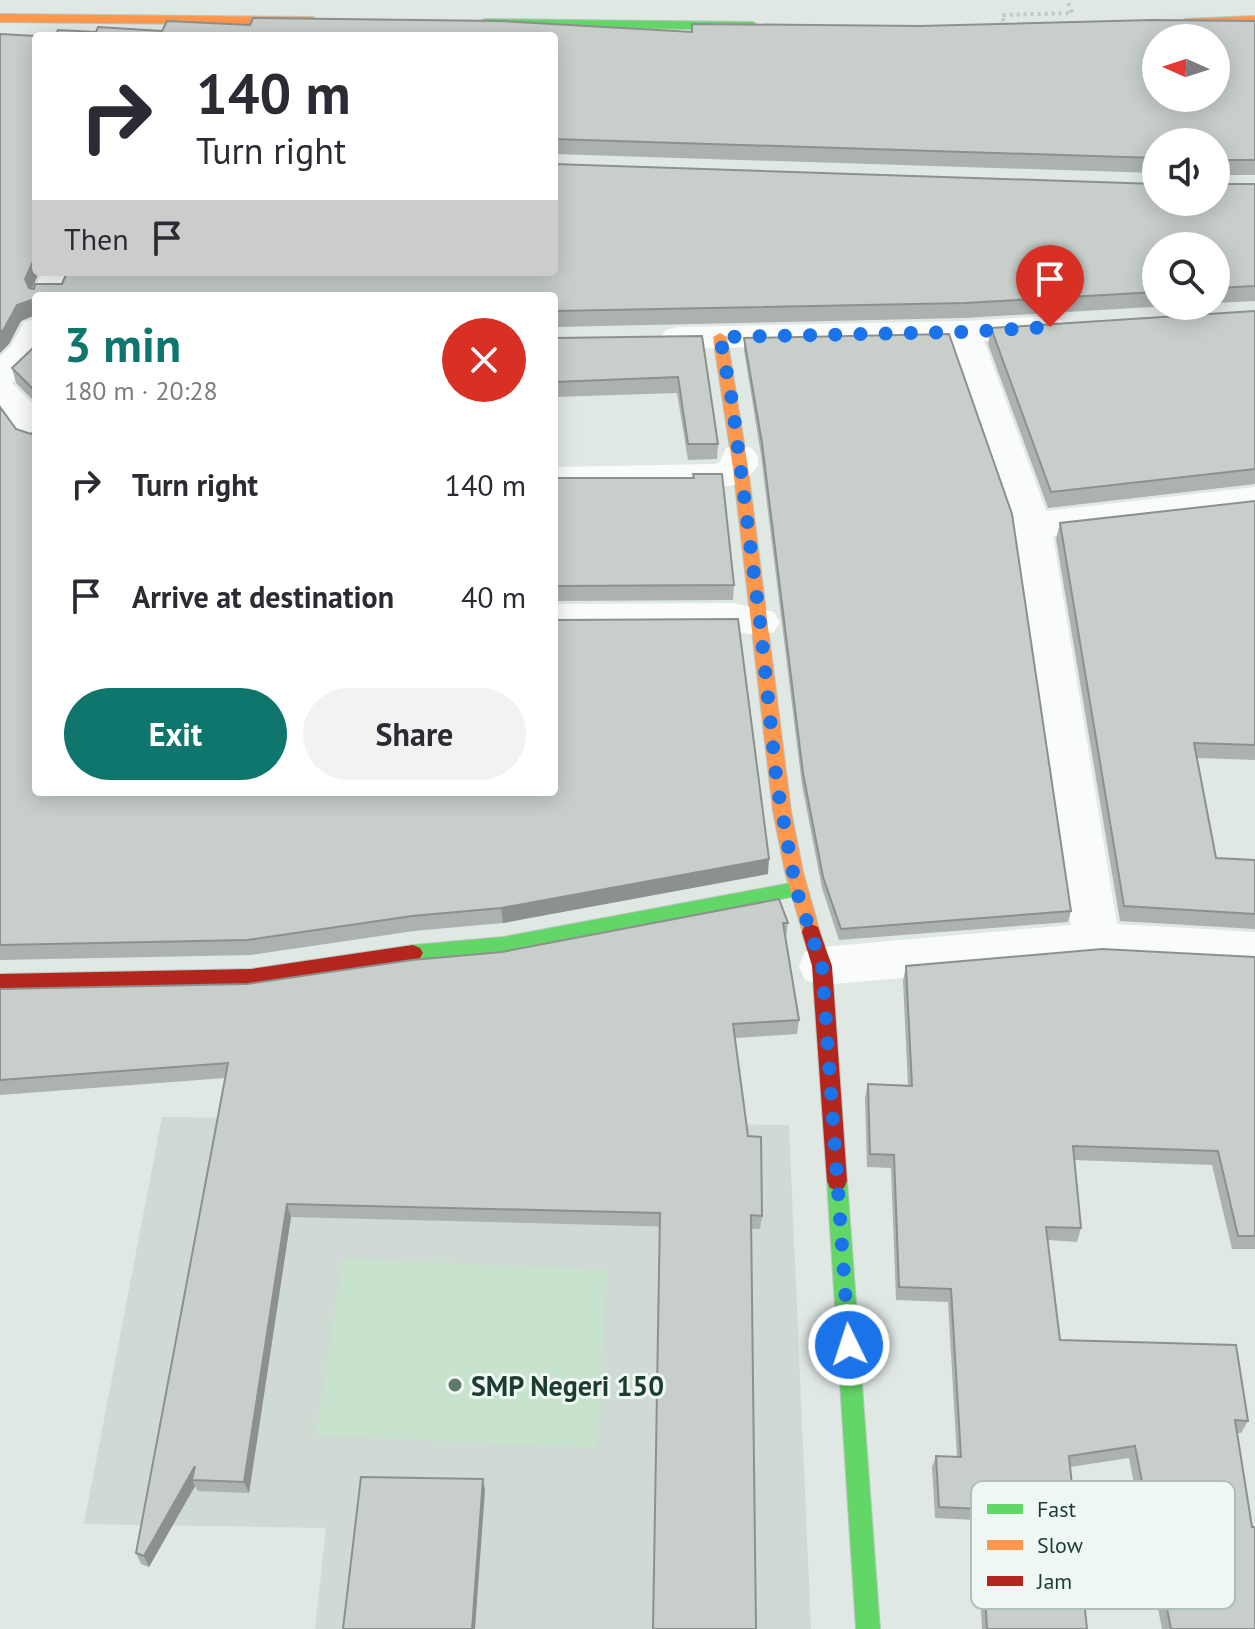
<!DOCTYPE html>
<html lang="en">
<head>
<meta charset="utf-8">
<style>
  :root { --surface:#fff; --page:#f2f2f3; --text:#2b2b33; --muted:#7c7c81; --accent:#0f766e }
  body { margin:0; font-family:"PT Sans",sans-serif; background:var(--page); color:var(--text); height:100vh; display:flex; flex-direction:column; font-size:30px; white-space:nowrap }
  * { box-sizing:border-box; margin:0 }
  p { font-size:26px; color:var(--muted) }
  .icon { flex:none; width:44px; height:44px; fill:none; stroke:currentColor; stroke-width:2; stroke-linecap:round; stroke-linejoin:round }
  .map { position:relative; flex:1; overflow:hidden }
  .panel { position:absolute; left:32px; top:292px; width:526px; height:504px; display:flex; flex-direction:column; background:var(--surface); border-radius:8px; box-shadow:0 4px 20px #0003 }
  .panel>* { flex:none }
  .banner { position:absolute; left:32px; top:32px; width:526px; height:244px; border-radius:8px; box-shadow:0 4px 20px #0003; background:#fff; color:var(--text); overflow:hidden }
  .needle { width:52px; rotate:273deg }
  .tools { position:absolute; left:1142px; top:24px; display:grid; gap:16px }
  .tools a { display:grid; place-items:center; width:88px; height:88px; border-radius:50%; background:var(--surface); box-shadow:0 4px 20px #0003; font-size:40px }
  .pin { position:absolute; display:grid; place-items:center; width:68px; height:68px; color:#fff; margin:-82px -34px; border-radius:50% 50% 50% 0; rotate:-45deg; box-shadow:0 0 8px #0007 }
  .pin .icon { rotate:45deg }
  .me { position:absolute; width:88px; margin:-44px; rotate:356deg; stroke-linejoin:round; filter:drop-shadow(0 0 6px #0008) }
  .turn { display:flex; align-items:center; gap:28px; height:168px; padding:0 32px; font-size:36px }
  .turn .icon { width:104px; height:104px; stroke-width:2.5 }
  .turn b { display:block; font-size:56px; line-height:68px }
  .then { display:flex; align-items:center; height:76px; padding:0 32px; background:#0003; gap:16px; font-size:30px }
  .round { display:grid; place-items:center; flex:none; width:84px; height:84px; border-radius:42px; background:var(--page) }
  .headline { display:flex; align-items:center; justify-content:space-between; height:136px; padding:0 32px }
  h1 { font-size:48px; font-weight:700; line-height:60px; color:var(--accent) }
  .action { display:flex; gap:16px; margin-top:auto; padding:16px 32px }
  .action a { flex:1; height:92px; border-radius:48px; background:var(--accent); color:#fff; font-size:32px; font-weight:700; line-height:92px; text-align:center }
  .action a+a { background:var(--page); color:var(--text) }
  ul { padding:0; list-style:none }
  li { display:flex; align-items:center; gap:24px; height:112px; padding:0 32px }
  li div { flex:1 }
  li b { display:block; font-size:30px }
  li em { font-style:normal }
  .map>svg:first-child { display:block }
</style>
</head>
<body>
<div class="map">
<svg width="1255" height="1629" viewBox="0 0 1255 1629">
  <rect width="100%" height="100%" fill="#e0e8e4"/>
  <path fill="#cedad3" d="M 162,1117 L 789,1125 L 811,1629 L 315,1629 L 326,1528 L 84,1524 Z"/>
  <path fill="#c8e3cd" d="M 343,1259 L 607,1270 L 597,1448 L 316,1435 Z"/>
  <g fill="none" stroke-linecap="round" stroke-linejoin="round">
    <g stroke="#bac5bf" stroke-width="2">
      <path id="fast" d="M 486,19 L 753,22 L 759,26 L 753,30 L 482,26 L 482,20 Z
        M 796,882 L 803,884 L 805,889 L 803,894 L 796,896 L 503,953 L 413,961 L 406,958 L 403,953 L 406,948 L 413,945 L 503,937 Z
        M 837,1172 L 844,1174 L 847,1181 L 880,1629 L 856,1629 L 827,1181 L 830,1174 Z"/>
    </g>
    <g stroke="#bac5bf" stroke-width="2">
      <path id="slow" d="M 0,14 L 313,17 L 319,21 L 313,25 L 0,22 Z
        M 1255,16 L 1255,24 L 1185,27 L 1179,23 L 1185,19 Z
        M 720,333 L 727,337 L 748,468 L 791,811 L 803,872 L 820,932 L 818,937 L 804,937 L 785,872 L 773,811 L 733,468 L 713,337 Z"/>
    </g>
    <g stroke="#bac5bf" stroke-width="2">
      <path id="jam" d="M 811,924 L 818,927 L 832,966 L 847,1181 L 844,1188 L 837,1190 L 830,1188 L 827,1181 L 812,966 L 802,932 L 804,927 Z
        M 413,945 L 420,948 L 423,953 L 420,958 L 413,961 L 251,985 L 0,990 L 0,974 L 251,969 Z"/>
    </g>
    <path stroke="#bec8c4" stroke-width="4" stroke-dasharray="3 4" stroke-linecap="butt" d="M 1005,28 L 1002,15 L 1072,13 L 1067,0"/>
    <path fill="#fafcfb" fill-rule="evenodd" d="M 42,272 L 76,272 L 66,296 L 36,296 L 36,302 L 32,296 Z
      M 1049,316 L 1061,320 L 1066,327 L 1061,334 L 984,341 L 1046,511 L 1255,487 L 1255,513 L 1053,536 L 1117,924 L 1255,932 L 1255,970 L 1097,961 L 822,985 L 805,980 L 799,966 L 805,952 L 822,947 L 1071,925 L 1013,525 L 949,343 L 678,349 L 666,346 L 660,338 L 666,330 L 678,327 L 963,321 Z
      M 36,318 L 36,362 L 12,383 L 36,407 L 36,447 L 23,443 L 0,411 L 0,356 L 11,346 L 24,322 Z
      M 739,445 L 752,448 L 758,457 L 758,466 L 743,483 L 730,486 L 554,491 L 554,467 L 714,464 L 720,462 L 726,448 Z
      M 733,603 L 774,612 L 780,622 L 774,632 L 760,636 L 733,631 L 554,632 L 554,604 Z"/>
    <use href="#fast" fill="#63d668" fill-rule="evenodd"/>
    <use href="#slow" fill="#ff974d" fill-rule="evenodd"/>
    <use href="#jam" fill="#b3261e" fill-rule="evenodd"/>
  </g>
  <path fill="#acb2af" d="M 1255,21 L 1255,175 L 1218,175 L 1218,184 L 1255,184 L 1255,301 L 1216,303 L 1216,246 L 1156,246 L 1156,306 L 1168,306 L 963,318 L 554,327 L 554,296 L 36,296 L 36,792 L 768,874 L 503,923 L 414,931 L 251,955 L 0,960 L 0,407 L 16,429 L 31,434 L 34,431 L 35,402 L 16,383 L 12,368 L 35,346 L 35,315 L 21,321 L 9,344 L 36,36 L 36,272 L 39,272 L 32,289 L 62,284 L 1216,202 L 1156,142 L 1156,173 L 554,154 L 554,36 L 96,32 L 162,31 L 250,25 L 692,32 L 920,26 Z
    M 1255,311 L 1255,484 L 1048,508 L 988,344 L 991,328 Z
    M 702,336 L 718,444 L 717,459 L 688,460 L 677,393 L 554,397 L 554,338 Z
    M 744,338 L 1071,911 L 1068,922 L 839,940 L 822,888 L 802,785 L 761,455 L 744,350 Z
    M 554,478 L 734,585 L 733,600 L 554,601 Z
    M 1255,501 L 1255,760 L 1197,758 L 1216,858 L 1255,860 L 1255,929 L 1120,921 L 1056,539 L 1060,523 Z
    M 779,899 L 788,923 L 786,938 L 785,938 L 799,1020 L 797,1034 L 735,1038 L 748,1136 L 762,1216 L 760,1229 L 291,1217 L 249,1493 L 198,1491 L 195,1486 L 149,1567 L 141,1564 L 136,1553 L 225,1078 L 0,1095 L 0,989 L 247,984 L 502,952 Z
    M 1255,957 L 1255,1249 L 1232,1249 L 1212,1165 L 1074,1160 L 1081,1228 L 1077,1242 L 1048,1240 L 1060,1340 L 1248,1421 L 1241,1433 L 1237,1433 L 1255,1629 L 1162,1629 L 1129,1458 L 1070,1467 L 1087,1629 L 982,1629 L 976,1520 L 935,1518 L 932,1467 L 936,1456 L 957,1457 L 948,1302 L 896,1300 L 891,1168 L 867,1167 L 865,1098 L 868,1084 L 908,1085 L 903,981 L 906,966 Z"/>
  <path fill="#8c918e" d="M 35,255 L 36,272 L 39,272 L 29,295 L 25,279 Z
    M 31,300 L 35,315 L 21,321 L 9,344 L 0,353 L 0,333 L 17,305 Z
    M 769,859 L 768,874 L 503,923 L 501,908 Z
    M 287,1204 L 291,1217 L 249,1493 L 244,1482 Z
    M 195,1466 L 192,1480 L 195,1486 L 149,1567 L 144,1556 Z
    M 483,1479 L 485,1490 L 475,1629 L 472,1629 Z"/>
  <path fill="#c8cfcb" stroke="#8c918e" stroke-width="2" fill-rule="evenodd" d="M 253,18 L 500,21 L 692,32 L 692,24 L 920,26 L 1152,20 L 1255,21 L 1255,160 L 1218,160 L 1218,184 L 1255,184 L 1255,286 L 1216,288 L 1216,246 L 1156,246 L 1156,292 L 965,303 L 554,311 L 554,296 L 36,296 L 36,792 L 554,792 L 554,620 L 738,619 L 769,859 L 501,908 L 412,916 L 247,940 L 0,945 L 0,407 L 16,429 L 31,434 L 34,431 L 35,391 L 12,368 L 35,346 L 35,303 L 31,300 L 17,305 L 4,329 L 0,333 L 0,34 L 36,36 L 36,255 L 25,279 L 29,288 L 34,289 L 35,284 L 62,284 L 67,272 L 554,272 L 554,164 L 1156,184 L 1156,202 L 1216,202 L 1216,142 L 1156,142 L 1156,158 L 554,139 L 554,36 L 55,36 L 58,30 L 96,32 L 98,27 L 162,31 L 167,21 L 250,25 ZM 1156,38 L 1216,38 L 1216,98 L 1156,98 Z
    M 1255,311 L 1255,469 L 1051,492 L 991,328 Z
    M 949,334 L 1012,514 L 1071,911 L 841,929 L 823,877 L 803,773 L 762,443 L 744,338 Z
    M 702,336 L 718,444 L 688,444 L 678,377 L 554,382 L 554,338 Z
    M 693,474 L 722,474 L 734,585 L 554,586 L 554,478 L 694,478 Z
    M 1255,501 L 1255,745 L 1194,743 L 1216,858 L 1255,860 L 1255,914 L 1124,906 L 1060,523 Z
    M 779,899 L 788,923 L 783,923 L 799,1020 L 733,1024 L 748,1136 L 761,1137 L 762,1216 L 751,1215 L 756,1629 L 653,1629 L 660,1213 L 287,1204 L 244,1482 L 192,1480 L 195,1466 L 144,1556 L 136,1553 L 228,1063 L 0,1080 L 0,989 L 247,984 L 412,960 L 502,952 Z
    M 1102,949 L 1255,957 L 1255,1236 L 1238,1236 L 1218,1151 L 1073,1146 L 1081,1228 L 1046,1227 L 1060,1340 L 1236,1345 L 1248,1421 L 1235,1420 L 1252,1527 L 1255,1527 L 1255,1629 L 1171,1629 L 1135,1446 L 1069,1456 L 1087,1629 L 987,1629 L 980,1509 L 939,1507 L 936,1456 L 961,1457 L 951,1289 L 899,1287 L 894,1155 L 870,1154 L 868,1084 L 912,1086 L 906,966 Z
    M 361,1477 L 483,1479 L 472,1629 L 343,1629 Z"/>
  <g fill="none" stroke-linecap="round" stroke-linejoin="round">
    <path stroke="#1a73e8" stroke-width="14" stroke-dasharray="0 25.2" d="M 849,1345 L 822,966 L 796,889 L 777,785 L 760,622 L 732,401 L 720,337 L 963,332 L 1050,327"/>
  </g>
  <circle fill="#61786f" stroke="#eef7f1" stroke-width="3" cx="455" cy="1385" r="8"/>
  <g text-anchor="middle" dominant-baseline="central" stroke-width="6" stroke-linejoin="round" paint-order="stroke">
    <g font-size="28" font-weight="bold" fill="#1d3c30" stroke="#eef7f1" text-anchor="start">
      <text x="471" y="1385">SMP Negeri 150</text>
    </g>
  </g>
  <rect x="971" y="1481" width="264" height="128" rx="12" fill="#eef7f1" stroke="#afbfb7" stroke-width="2"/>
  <rect x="987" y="1504" width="36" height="10" fill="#63d668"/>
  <rect x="987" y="1540" width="36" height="10" fill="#ff974d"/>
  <rect x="987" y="1576" width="36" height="10" fill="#b3261e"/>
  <g font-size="22" fill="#1d3c30">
    <text x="1037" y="1517">Fast</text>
    <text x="1037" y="1553">Slow</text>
    <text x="1037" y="1589">Jam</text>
  </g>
</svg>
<div class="tools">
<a><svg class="needle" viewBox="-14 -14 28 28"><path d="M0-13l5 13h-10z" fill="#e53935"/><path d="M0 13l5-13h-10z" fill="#7c7c81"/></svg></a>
<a><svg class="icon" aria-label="sound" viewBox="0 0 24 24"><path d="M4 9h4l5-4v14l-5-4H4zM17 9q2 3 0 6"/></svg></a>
<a><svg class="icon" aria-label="search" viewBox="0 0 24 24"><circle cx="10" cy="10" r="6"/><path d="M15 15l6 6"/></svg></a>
</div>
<div class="pin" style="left:1050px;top:327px;background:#d93025"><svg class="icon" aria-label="arrive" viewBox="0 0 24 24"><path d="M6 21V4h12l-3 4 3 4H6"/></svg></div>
<svg class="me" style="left:849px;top:1345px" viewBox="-20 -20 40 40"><circle r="17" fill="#1a73e8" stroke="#fff" stroke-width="3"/><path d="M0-11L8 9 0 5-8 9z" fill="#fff"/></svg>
<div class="banner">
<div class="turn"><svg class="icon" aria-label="right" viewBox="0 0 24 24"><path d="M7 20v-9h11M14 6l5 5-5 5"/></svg><div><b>140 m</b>Turn right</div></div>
<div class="then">Then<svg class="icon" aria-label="arrive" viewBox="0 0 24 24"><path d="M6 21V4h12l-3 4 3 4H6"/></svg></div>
</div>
<section class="panel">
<div class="headline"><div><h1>3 min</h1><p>180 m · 20:28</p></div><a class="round" style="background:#d93025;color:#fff"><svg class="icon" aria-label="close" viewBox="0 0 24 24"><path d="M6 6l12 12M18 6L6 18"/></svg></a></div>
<ul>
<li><svg class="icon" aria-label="right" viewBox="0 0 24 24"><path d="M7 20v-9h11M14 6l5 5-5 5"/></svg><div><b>Turn right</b></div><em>140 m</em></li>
<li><svg class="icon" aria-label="arrive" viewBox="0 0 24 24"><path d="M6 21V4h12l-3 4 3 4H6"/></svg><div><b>Arrive at destination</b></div><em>40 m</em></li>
</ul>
<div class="action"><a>Exit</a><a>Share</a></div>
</section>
</div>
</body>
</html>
